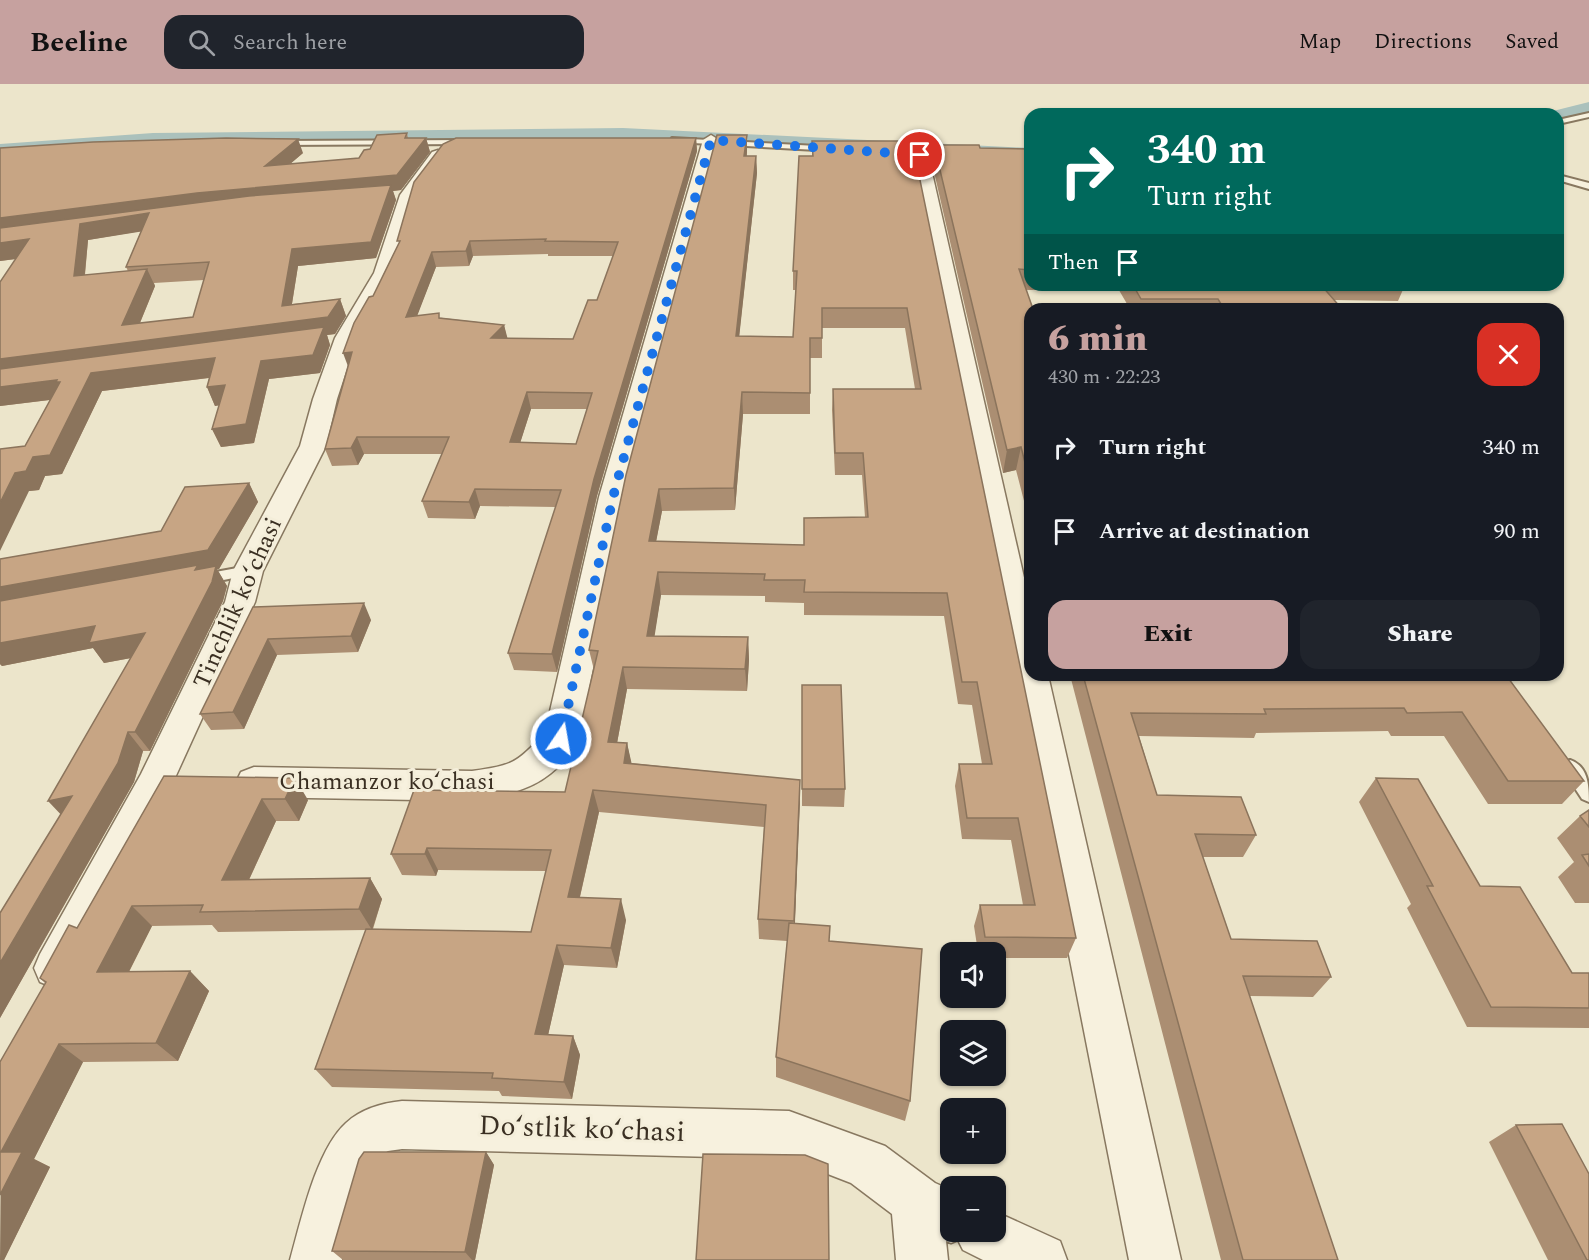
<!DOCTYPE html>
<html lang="en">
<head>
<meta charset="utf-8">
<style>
  :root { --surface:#171b24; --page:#20242c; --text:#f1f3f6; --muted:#9ea1a6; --accent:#c6a19f }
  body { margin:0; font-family:Spectral,serif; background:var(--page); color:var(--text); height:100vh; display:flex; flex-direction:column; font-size:22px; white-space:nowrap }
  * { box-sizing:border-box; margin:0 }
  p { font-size:20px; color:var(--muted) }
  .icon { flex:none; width:33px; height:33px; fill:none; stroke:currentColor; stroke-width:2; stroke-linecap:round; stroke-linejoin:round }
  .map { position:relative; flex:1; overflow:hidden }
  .sheet { position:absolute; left:1024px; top:219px; width:540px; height:378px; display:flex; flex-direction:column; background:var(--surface); border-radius:18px; box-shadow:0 2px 4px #0004 }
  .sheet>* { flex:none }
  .top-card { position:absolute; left:1024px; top:24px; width:540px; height:183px; border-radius:18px; box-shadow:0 2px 4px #0004; background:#00695c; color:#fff; overflow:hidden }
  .tools { position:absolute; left:940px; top:858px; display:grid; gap:12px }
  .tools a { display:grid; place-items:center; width:66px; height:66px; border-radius:12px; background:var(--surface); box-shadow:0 2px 4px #0004; font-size:30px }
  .pin { position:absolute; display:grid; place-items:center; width:51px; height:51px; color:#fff; margin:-26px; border:3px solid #fff; border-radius:50%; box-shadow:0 2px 6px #0007 }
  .me { position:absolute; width:66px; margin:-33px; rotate:12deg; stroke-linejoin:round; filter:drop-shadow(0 0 4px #0008) }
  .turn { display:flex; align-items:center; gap:21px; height:126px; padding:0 24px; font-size:27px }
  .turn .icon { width:78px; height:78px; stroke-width:2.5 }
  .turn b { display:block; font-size:42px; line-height:51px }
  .then { display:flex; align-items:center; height:57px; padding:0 24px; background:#0003; gap:12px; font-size:22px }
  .round { display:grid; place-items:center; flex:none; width:63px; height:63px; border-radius:18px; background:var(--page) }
  .summary { display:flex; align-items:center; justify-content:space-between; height:102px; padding:0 24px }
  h1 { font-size:36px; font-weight:800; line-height:45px; color:var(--accent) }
  .button { display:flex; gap:12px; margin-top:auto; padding:12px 24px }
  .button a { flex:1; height:69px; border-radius:18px; background:var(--accent); color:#111; font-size:24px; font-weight:800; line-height:69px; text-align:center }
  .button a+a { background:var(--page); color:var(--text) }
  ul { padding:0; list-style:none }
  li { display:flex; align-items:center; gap:18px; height:84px; padding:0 24px }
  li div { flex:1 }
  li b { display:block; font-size:22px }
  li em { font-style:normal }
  header { display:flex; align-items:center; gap:36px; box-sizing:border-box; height:84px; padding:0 30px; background:var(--accent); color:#111 }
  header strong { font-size:28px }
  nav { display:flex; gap:33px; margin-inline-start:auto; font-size:21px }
  .search { width:420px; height:54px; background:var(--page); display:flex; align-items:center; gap:15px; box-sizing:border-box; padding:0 21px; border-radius:18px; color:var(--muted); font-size:22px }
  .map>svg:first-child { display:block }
</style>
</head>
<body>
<header>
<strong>Beeline</strong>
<div class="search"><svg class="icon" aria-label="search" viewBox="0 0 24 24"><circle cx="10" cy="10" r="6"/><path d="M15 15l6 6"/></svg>Search here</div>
<nav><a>Map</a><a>Directions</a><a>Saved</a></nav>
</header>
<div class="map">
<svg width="1589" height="1176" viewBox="0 0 1589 1176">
  <rect width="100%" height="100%" fill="#ece5cb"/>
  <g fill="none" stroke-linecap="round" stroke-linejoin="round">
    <path fill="#abc1bc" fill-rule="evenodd" d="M 1589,18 L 1589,28 L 1558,35 L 1558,30 L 1550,30 L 1553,27 Z
      M 623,44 L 1030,64 L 1030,74 L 623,54 L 153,59 L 0,70 L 0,60 L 153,49 Z"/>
    <g stroke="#887860" stroke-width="4">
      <path id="service" d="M 1589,29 L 1589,33 L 1558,40 L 1558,36 Z
        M 672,54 L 835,63 L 839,65 L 835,67 L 675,58 L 671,56 Z
        M 469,56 L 472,56 L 472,60 L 276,61 L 272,59 L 276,57 Z
        M 1558,91 L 1589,99 L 1589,105 L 1558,96 Z
        M 248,482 L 255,487 L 253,490 L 199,501 L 192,496 L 199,491 Z
        M 1570,676 C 1588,682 1589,701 1589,718 L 1582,715 L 1561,683 L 1564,678 Z"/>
    </g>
    <g stroke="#887860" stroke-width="3">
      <path id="minor" d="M 711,51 L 719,56 L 627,413 L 579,655 C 554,700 519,710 472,717 L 254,713 L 241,708 L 236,698 L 241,688 L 254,683 L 472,687 C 514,681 515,680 545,649 L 599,413 L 703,56 Z
        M 438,66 L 446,71 L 416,111 L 394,189 L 357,254 L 337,315 L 326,362 L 263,487 L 255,518 L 174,696 L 70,898 L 55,904 L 40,898 L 34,884 L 40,870 L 141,690 L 225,518 L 233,487 L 300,362 L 313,315 L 335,254 L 374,189 L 400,111 L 432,68 Z
        M 920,66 L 928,71 L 1030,520 L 1030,591 L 1048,591 L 1181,1176 L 1129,1176 L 912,71 Z
        M 402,1017 L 789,1027 L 885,1062 L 935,1099 L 951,1106 L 951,1148 L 996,1148 L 996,1128 L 1060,1157 L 1067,1176 L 983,1176 L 963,1166 L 958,1156 L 951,1159 L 946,1157 L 948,1176 L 896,1176 L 892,1130 L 851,1099 L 789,1075 L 402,1065 C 398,1066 392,1066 388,1067 C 359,1082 350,1147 342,1176 L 290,1176 C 301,1137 316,1066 346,1039 C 361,1025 382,1019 402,1017 Z"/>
    </g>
    <use href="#service" fill="#f7f1de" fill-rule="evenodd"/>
    <use href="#minor" fill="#f7f1de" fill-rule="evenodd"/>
  </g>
  <path fill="#ab8e72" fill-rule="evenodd" d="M 407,49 L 408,54 L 426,54 L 430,68 L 401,106 L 393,107 L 396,116 L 376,174 L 298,182 L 292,220 L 340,215 L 346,232 L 335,250 L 327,251 L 330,261 L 320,289 L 269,295 L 254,359 L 221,363 L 212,345 L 219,321 L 215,322 L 207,303 L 209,294 L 102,307 L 62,390 L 45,392 L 39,406 L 29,407 L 25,362 L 50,316 L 0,322 L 0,198 L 16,175 L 0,177 L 0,64 L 303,69 L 290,80 L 359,74 L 370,65 ZM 141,147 L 126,183 L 128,187 L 85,191 L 88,156 ZM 204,196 L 193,233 L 140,239 L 155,202 L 154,199 Z
    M 747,51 L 747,72 L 756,72 L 757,89 L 739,252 L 793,253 L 796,206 L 793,206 L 793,187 L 812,72 L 812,57 L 906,57 L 1076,854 L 1067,874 L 996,874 L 996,868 L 978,868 L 974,842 L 980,821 L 1023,821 L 1011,756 L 962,755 L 955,702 L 959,680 L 982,680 L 972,621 L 958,620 L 944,532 L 804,531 L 804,519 L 765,518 L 765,512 L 661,511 L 654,552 L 748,553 L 749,576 L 747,607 L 627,605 L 617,659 L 627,659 L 631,679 L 800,696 L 795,839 L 830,857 L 910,1017 L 905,1037 L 776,993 L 776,973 L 787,857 L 759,855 L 758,835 L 764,743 L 599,728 L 580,813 L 626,836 L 617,884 L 564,881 L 548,951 L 573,952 L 580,971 L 572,1015 L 502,1012 L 499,1007 L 332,1003 L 315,985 L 366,846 L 218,848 L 212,841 L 152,842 L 129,888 L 190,887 L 209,907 L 178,977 L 83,978 L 34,1075 L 50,1083 L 4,1176 L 0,1176 L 45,899 L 40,894 L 77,844 L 164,692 L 308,716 L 299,737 L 276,737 L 249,796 L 370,794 L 382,815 L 373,845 L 531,848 L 546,787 L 438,786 L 436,792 L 402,791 L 391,770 L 565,708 L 594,586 L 589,566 ZM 822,244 L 905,244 L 915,305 L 833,305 L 832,326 L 835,391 L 862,391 L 865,433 L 804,461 L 656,457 L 662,427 L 735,426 L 743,330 L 810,330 L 810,274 L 822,274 Z
    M 696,54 L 697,67 L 597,412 L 557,588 L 514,586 L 508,569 L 556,423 L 480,422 L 475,435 L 428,434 L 422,417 L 442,370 L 364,370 L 358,381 L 332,382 L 325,365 L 348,282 L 373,212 L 398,161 ZM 548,170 L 548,172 L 613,172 L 597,216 L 573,255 L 507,255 L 504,241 L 417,231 L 436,183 L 469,182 L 473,172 ZM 531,325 L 587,325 L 576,360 L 520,359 Z
    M 934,61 L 980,64 L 1030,65 L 1030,201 L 1056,201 L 1055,206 L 1026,206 L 1030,225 L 1030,440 L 1016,386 L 1003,389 L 932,79 Z
    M 1116,201 L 1405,201 L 1398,217 L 1334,216 L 1342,225 L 1130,225 Z
    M 249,399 L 258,418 L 219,485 L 217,485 L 227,502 L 223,517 L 150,667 L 143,667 L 134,698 L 0,934 L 0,829 L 61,730 L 131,574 L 104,579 L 93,564 L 2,582 L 0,580 L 0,475 L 161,447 Z
    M 253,523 L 371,536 L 358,568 L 277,571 L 244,645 L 211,646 L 200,630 Z
    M 1070,591 L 1199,591 L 1199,592 L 1266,593 L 1267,591 L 1506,591 L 1584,697 L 1562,720 L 1488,720 L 1444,652 L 1391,652 L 1388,647 L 1256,649 L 1254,654 L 1139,652 L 1157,711 L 1256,751 L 1243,773 L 1203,773 L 1231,855 L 1331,893 L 1313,913 L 1249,912 L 1338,1176 L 1221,1176 Z
    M 802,601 L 845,705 L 844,723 L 802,722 Z
    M 1376,694 L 1480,802 L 1572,889 L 1589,889 L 1589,944 L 1467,943 L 1407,824 L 1411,820 L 1359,718 Z
    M 1589,726 L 1589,819 L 1575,819 L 1558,793 L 1574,778 L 1557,754 L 1580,732 Z
    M 1516,1041 L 1589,1176 L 1548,1176 L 1489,1058 Z
    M 486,1068 L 494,1081 L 475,1176 L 343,1176 L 332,1167 Z"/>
  <path fill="#8b745c" d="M 747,51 L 747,68 L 744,89 L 744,72 Z
    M 426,54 L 430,68 L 401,106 L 393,107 L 396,116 L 376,174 L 298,182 L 289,238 L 340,215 L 346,232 L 335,250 L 327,251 L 330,261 L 320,289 L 269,295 L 254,359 L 221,363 L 212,345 L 261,277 L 320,252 L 0,294 L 0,275 L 122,241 L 147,185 L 155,202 L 132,258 L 282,222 L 157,145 L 88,156 L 83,209 L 74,192 L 80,141 L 0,151 L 0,134 L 197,109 L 397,91 Z
    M 696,54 L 697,67 L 597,412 L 557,588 L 552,570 L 594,395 Z
    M 298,55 L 303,69 L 270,97 L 265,82 Z
    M 756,72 L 757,89 L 737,273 L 736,252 Z
    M 29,155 L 38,172 L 0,177 L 0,159 Z
    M 470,157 L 473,172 L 469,182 L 466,167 Z
    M 432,168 L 436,183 L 411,248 L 406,233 Z
    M 504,241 L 508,256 L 491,254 Z
    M 352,268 L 349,285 L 343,269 Z
    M 215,274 L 224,292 L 102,307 L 62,390 L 45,392 L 39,406 L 29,407 L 0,467 L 0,419 L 15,389 L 33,373 L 91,289 Z
    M 57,296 L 60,298 L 65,314 L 0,322 L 0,303 Z
    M 225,301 L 233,319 L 215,322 L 207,303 Z
    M 527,308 L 531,325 L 515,375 L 510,358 Z
    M 742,308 L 743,330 L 735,426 L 734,404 Z
    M 357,353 L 364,370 L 358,381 L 351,364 Z
    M 1021,363 L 1016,386 L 1003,389 L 1007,366 Z
    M 249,399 L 258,418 L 219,485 L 217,485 L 227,502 L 223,517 L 150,667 L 135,648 L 212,498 L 0,525 L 0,503 L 208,466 Z
    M 475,405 L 480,422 L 475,435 L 469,418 Z
    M 659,405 L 662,427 L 652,479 L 649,457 Z
    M 658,488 L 661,511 L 651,575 L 647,552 Z
    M 364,519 L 371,536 L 358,568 L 351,552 Z
    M 95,542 L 145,549 L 158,569 L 104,579 L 93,564 L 2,582 L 0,580 L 0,545 Z
    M 748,553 L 749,576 L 747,607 L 745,585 Z
    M 268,555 L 277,571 L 244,645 L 233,628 Z
    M 623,583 L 627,605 L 613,681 L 608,658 Z
    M 128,648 L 143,667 L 134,698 L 0,934 L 0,879 L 66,736 L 48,717 Z
    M 627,659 L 632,681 L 624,679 Z
    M 295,694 L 308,716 L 299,737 L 285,715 Z
    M 800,696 L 800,718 L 794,858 L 794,837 Z
    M 593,706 L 599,728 L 575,834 L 568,813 Z
    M 262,715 L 276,737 L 239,817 L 222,796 Z
    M 427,764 L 438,786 L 436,792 L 425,770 Z
    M 370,794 L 382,815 L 372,846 L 359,825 Z
    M 621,815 L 626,836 L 617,884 L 611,864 Z
    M 132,822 L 152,842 L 119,907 L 97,888 Z
    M 557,861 L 564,881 L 544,969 L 535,950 Z
    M 190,887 L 209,907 L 178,977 L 156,959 Z
    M 573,952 L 580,971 L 572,1015 L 564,998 Z
    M 59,960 L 83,978 L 34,1075 L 50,1083 L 4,1176 L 0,1176 L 1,1068 Z
    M 486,1068 L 494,1081 L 475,1176 L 472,1176 L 465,1168 Z"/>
  <path fill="#c7a584" stroke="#8b745c" stroke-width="1.5" fill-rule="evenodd" d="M 407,49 L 405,54 L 426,54 L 397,91 L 197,109 L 0,134 L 0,64 L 93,58 L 226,54 L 298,55 L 265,82 L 359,74 L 364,66 L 370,65 L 377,51 Z
    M 717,51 L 747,51 L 744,72 L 756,72 L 736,252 L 793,253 L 797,187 L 793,187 L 799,72 L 813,72 L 812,57 L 906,57 L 907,62 L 913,62 L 1076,854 L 985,853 L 980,821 L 1035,821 L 1018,734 L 967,734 L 959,680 L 992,680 L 977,598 L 962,598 L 947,509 L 804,508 L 805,496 L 764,496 L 765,490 L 658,488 L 647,552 L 748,553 L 745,585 L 623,583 L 608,658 L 627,659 L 624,679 L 800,696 L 794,837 L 758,835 L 766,721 L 593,706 L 568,813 L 621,815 L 611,864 L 557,861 L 535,950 L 573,952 L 564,998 L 492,994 L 493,989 L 315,985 L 366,845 L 531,848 L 551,766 L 427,764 L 425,770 L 391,770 L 414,706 L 565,708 L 598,567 L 589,566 L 626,391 ZM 822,224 L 907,224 L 921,305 L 833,305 L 835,369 L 863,369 L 868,433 L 804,434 L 804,461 L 649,457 L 659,405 L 734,404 L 742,308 L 810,309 L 810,254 L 822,254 Z
    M 456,54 L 696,54 L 594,395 L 552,570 L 508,569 L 561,406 L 475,405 L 469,418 L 422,417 L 449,353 L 357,353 L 351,364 L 325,365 L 352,268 L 343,269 L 354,239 L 369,213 L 373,212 L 400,157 L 397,157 L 414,98 L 443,60 ZM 546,155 L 545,157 L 618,158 L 597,216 L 588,216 L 573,255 L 491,254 L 504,241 L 439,234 L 439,229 L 406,233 L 432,168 L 466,167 L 470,157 ZM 527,308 L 592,309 L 576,360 L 510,358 Z
    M 934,61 L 979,61 L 980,64 L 1030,65 L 1030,186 L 1019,185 L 1033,225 L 1030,225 L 1030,398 L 1021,363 L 1007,366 Z
    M 391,101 L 371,158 L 292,165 L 282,222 L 340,215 L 328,233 L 0,275 L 0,198 L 29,155 L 0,159 L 0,144 L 249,112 ZM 149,129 L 126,183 L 209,178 L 193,233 L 122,241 L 147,185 L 74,192 L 80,140 Z
    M 1133,201 L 1252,201 L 1255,206 L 1270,205 L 1267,201 L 1321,201 L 1342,225 L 1224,225 L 1218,215 L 1141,215 Z
    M 324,243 L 313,271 L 261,277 L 246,340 L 212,345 L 225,301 L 207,303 L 215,274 L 91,289 L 50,371 L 33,373 L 26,387 L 15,389 L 0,419 L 0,365 L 25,362 L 60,298 L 56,298 L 57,296 L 0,303 L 0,285 Z
    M 249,399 L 208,466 L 0,503 L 0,475 L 161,447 L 185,403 Z
    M 198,481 L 195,486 L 216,482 L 212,498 L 135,648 L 128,648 L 118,679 L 0,879 L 0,829 L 72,712 L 48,717 L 145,549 L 89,559 L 95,542 L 0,559 L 0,517 Z
    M 364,519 L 351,552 L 268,555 L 233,628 L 200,630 L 253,523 Z
    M 1083,591 L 1199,591 L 1199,592 L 1279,593 L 1278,591 L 1506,591 L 1584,697 L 1508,697 L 1462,628 L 1407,629 L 1404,624 L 1264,625 L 1266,630 L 1131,629 L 1157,711 L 1241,713 L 1256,751 L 1195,750 L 1231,855 L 1317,857 L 1331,893 L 1243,892 L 1338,1176 L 1243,1176 Z
    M 802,601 L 841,601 L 845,705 L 802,705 Z
    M 164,692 L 295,694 L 285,715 L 262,715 L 222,796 L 370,794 L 359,825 L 200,828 L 203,821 L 132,822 L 97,888 L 190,887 L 156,959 L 59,960 L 1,1068 L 22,1068 L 0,1111 L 0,978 L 46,898 L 40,894 L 69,841 L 77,844 Z
    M 1376,694 L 1418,695 L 1480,802 L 1520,803 L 1572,889 L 1589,889 L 1589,924 L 1491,923 L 1427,802 L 1433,802 Z
    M 1589,726 L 1589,743 L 1580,732 Z
    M 1589,770 L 1589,782 L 1582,771 Z
    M 789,839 L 830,842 L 829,857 L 922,865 L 910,1017 L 776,973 Z
    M 1562,1040 L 1589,1090 L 1589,1176 L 1587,1176 L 1516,1041 Z
    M 364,1068 L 486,1068 L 465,1168 L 332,1167 L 359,1075 Z
    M 703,1070 L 805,1071 L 828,1080 L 829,1176 L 696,1176 Z"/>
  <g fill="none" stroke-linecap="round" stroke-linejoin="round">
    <path stroke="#1a73e8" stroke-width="10" stroke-dasharray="0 18" d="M 561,655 L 613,413 L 711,56 L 920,71"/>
  </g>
  <g text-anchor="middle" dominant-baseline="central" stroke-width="6" stroke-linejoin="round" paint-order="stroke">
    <g font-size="24" fill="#3a2f22" stroke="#f4eeda">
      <text transform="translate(238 519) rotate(-66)">Tinchlik koʻchasi</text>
      <text x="387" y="698">Chamanzor koʻchasi</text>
    </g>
    <g font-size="28" fill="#3a2f22" stroke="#f4eeda">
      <text transform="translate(582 1045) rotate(2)">Doʻstlik koʻchasi</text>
    </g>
  </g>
</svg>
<div class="tools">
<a><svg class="icon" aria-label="sound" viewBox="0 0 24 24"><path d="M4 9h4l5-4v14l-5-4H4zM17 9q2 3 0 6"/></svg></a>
<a><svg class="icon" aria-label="layers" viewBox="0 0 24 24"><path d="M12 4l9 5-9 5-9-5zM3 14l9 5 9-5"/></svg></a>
<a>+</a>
<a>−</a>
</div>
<div class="pin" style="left:920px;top:71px;background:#d93025"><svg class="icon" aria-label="arrive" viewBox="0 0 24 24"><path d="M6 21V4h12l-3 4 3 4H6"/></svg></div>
<svg class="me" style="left:561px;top:655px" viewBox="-20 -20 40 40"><circle r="17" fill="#1a73e8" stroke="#fff" stroke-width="3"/><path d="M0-11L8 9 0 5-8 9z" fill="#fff"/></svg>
<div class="top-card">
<div class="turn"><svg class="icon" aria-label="right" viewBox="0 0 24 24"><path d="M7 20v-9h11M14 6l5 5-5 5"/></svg><div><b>340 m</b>Turn right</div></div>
<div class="then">Then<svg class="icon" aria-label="arrive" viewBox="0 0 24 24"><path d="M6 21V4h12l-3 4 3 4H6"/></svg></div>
</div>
<section class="sheet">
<div class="summary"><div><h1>6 min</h1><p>430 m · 22:23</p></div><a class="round" style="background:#d93025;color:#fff"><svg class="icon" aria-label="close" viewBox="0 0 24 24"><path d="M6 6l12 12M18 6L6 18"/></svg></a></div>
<ul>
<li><svg class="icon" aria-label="right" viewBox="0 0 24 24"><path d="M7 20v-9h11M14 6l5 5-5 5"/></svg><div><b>Turn right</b></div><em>340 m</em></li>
<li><svg class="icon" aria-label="arrive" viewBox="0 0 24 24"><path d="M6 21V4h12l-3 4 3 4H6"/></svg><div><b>Arrive at destination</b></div><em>90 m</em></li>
</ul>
<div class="button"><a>Exit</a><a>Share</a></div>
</section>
</div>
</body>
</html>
